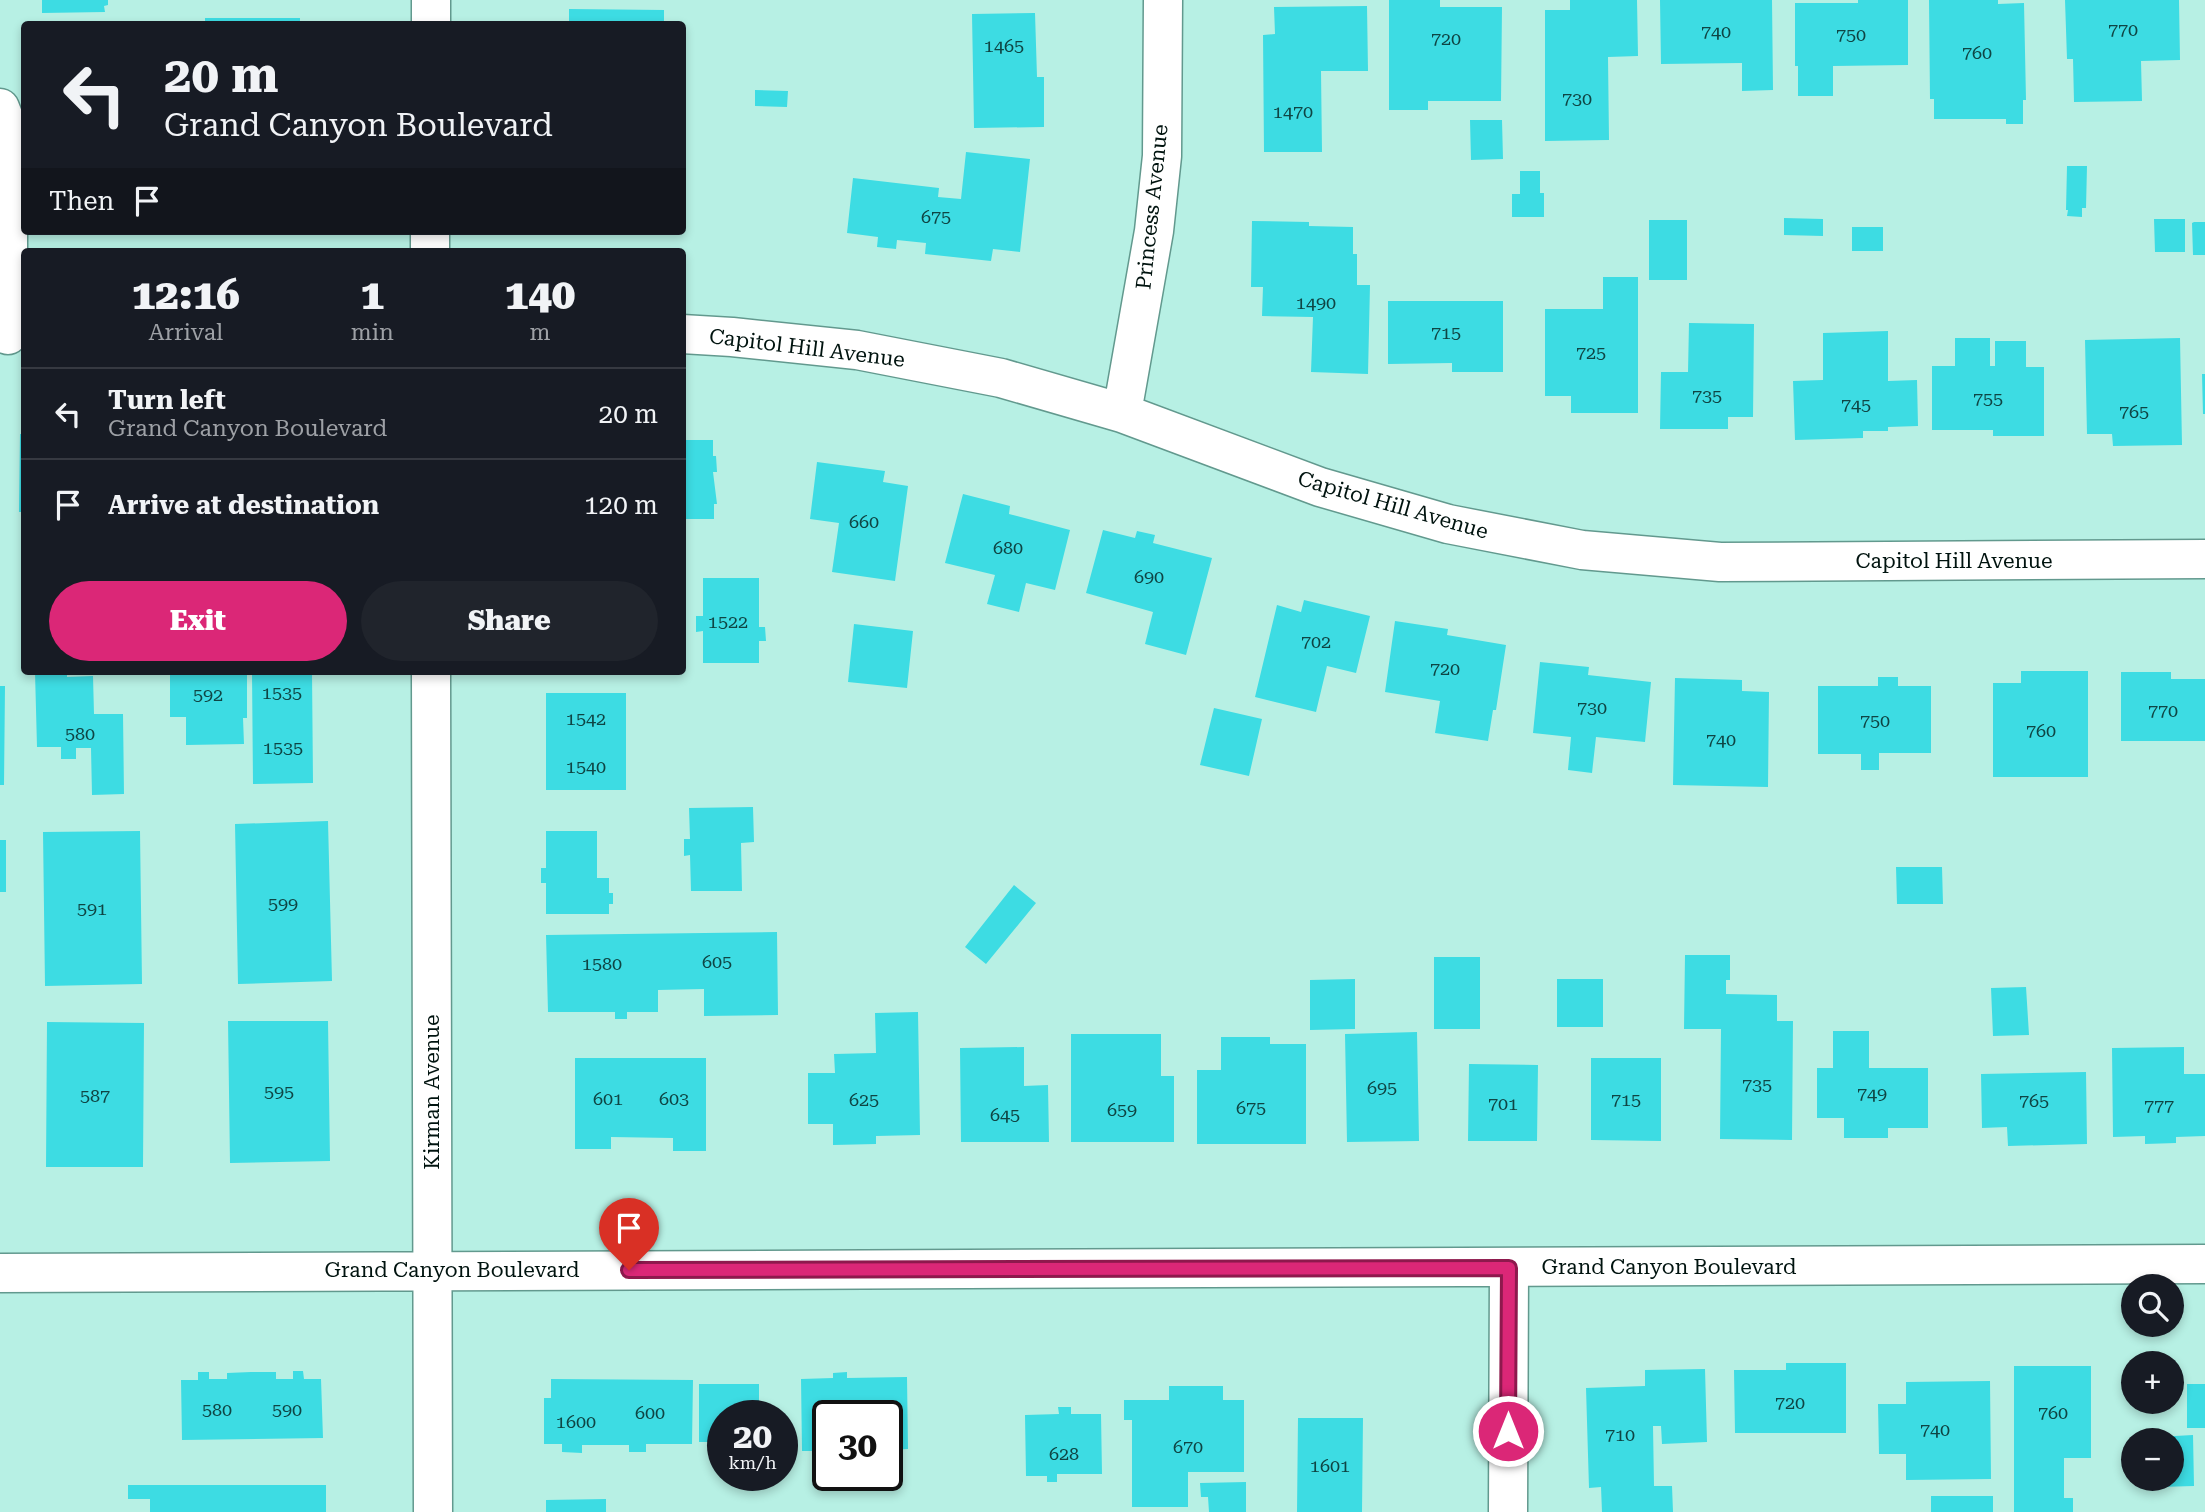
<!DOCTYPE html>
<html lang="en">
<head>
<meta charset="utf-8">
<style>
  :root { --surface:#171b24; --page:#20242c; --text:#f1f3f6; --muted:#9ea1a6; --line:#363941; --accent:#db2777 }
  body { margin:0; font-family:"Roboto Serif",serif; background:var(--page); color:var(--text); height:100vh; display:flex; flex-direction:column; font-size:26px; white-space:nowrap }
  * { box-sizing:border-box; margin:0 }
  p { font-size:23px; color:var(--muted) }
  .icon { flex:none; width:38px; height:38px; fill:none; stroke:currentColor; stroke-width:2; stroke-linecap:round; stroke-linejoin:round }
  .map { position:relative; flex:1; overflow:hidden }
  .details { position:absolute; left:21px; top:248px; width:665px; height:427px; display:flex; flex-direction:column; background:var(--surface); border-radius:7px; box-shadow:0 4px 10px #0003 }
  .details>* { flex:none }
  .hud { position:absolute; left:21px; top:21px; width:665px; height:214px; border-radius:7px; box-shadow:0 4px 10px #0003; background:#171b24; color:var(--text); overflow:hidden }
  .controls { position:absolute; left:2121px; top:1274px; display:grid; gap:14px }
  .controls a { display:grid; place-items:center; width:63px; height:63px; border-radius:50%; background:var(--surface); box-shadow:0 4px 10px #0003; font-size:35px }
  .speed { position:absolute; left:707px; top:1400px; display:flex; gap:14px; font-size:35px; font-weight:700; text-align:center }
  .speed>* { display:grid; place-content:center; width:91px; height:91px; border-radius:50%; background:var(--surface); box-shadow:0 4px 10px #0003; line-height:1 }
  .speed small { font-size:18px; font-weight:400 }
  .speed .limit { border:4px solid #111; border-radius:10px; background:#fff; color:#111 }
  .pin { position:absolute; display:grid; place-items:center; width:60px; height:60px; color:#fff; margin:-72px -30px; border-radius:50% 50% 50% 0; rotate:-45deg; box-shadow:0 0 7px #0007 }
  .pin .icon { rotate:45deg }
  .me { position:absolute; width:77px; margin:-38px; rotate:0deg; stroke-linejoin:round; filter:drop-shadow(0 0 5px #0008) }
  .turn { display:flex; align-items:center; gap:24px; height:147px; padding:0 28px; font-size:32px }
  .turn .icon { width:91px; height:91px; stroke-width:2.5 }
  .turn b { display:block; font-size:49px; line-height:60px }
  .then { display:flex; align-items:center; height:66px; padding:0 28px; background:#0003; gap:14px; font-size:26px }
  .eta { display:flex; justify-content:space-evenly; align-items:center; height:119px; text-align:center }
  .eta b { font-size:42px; font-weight:800; line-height:49px }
  .button { display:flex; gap:14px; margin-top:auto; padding:14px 28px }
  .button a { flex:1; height:80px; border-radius:42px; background:var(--accent); color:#fff; font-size:28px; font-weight:800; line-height:80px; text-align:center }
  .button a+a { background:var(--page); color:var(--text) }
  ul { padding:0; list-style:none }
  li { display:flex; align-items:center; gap:21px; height:91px; padding:0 28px; border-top:2px solid var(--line) }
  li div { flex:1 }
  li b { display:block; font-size:26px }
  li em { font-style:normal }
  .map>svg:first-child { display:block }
</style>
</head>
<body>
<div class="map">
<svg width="2205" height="1512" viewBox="0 0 2205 1512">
  <rect width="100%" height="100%" fill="#b7f0e4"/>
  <path fill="#3ddce3" d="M 42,0 L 108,0 L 108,5 L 104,6 L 105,12 L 42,13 Z
    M 1389,0 L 1440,0 L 1440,7 L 1502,7 L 1501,101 L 1428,101 L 1428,110 L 1389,110 Z
    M 1570,0 L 1637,0 L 1638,56 L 1608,57 L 1609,140 L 1545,141 L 1545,10 L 1570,10 Z
    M 1660,0 L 1772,0 L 1773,90 L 1742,91 L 1742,63 L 1661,64 Z
    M 1858,0 L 1908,0 L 1908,65 L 1833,66 L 1833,96 L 1798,96 L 1798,66 L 1795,66 L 1795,3 L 1858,3 Z
    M 1929,0 L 1998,0 L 1998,4 L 2024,3 L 2026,100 L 2023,100 L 2023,124 L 2006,124 L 2006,119 L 1934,119 L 1934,99 L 1930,99 Z
    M 2065,0 L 2179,0 L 2180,60 L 2141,61 L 2142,101 L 2074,102 L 2073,59 L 2067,59 Z
    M 1367,6 L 1368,71 L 1321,71 L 1322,152 L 1264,152 L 1263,35 L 1275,34 L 1274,7 Z
    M 569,9 L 664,10 L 664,24 L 569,24 Z
    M 1035,13 L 1037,77 L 1044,77 L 1044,127 L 974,128 L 972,14 Z
    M 205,18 L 300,18 L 300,24 L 205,24 Z
    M 755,90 L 788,91 L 787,107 L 755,106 Z
    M 1470,120 L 1502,120 L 1503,159 L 1471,160 Z
    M 966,152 L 1030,159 L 1020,252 L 993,249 L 991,261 L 925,254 L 926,243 L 897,240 L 896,249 L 877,247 L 878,237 L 847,233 L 853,178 L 939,188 L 938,197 L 961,199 Z
    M 2067,166 L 2087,166 L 2086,208 L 2082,208 L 2082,217 L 2067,216 L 2068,210 L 2066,210 Z
    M 1520,171 L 1540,171 L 1540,193 L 1544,193 L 1544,217 L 1512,217 L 1512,194 L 1520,194 Z
    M 1784,218 L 1823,219 L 1823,236 L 1784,235 Z
    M 2154,219 L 2185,219 L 2185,252 L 2155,252 Z
    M 1649,220 L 1687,220 L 1687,280 L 1649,280 Z
    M 1252,221 L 1309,222 L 1309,226 L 1353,227 L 1353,254 L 1357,254 L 1357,285 L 1370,285 L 1368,374 L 1311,372 L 1313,317 L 1262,316 L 1263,287 L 1251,287 Z
    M 2194,222 L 2205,222 L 2205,255 L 2193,255 L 2192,223 Z
    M 1852,227 L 1883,227 L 1883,251 L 1852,251 Z
    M 1603,277 L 1638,277 L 1638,413 L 1571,413 L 1571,396 L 1545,396 L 1545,309 L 1603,309 Z
    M 1388,301 L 1503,301 L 1503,372 L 1452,372 L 1452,363 L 1388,364 Z
    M 1689,323 L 1754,324 L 1753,417 L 1728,417 L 1728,429 L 1660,429 L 1661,372 L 1688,372 Z
    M 1888,331 L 1888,381 L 1917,380 L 1918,426 L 1888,427 L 1888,431 L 1863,431 L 1863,438 L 1795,440 L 1793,381 L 1823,380 L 1823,333 Z
    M 1955,338 L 1990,338 L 1990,366 L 1995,366 L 1995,341 L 2026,341 L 2026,367 L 2044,367 L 2044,436 L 1993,436 L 1993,430 L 1932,430 L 1932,366 L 1955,366 Z
    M 2180,338 L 2182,445 L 2113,446 L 2112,434 L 2087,434 L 2085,340 Z
    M 2202,374 L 2205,374 L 2205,414 L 2203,414 Z
    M 20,434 L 24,434 L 24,512 L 19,512 Z
    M 682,440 L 713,440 L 713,456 L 716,456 L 717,472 L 713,472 L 717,504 L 714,504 L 714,519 L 682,519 Z
    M 817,462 L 885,471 L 883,482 L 908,486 L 895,581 L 832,572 L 839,523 L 810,519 Z
    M 963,494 L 1010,506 L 1009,514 L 1070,530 L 1055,590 L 1026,583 L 1019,612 L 987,604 L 995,575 L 945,563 Z
    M 1103,530 L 1135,538 L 1137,531 L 1155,535 L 1153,543 L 1212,558 L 1186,655 L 1145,644 L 1153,612 L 1086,593 Z
    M 703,578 L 759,578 L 759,627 L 765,627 L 766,641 L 759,641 L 759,663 L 703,663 L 703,631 L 696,632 L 696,616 L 703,616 Z
    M 1304,600 L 1370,616 L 1356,673 L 1327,666 L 1316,712 L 1255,697 L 1277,605 L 1301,612 Z
    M 1395,621 L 1448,629 L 1447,635 L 1506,645 L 1496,710 L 1493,710 L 1488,741 L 1435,733 L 1440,701 L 1385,692 Z
    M 854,624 L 913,631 L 907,688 L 848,682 Z
    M 1540,662 L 1589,667 L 1588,675 L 1651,682 L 1645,742 L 1596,737 L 1592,773 L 1568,770 L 1571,737 L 1533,733 Z
    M 2021,671 L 2088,671 L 2088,777 L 1993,777 L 1993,683 L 2021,683 Z
    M 35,672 L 67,672 L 67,677 L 93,676 L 94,714 L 123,714 L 124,794 L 92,795 L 91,748 L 76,748 L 76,759 L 61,759 L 61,747 L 37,747 Z
    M 170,672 L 247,672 L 247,718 L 243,718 L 244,744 L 186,745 L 186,717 L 170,717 Z
    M 252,672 L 312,672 L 313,783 L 253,784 Z
    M 2121,672 L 2171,672 L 2171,679 L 2205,679 L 2205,741 L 2121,741 Z
    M 1878,677 L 1898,677 L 1898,686 L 1931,686 L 1931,753 L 1879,753 L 1879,770 L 1861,770 L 1861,754 L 1818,754 L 1818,686 L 1878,686 Z
    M 1675,678 L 1742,680 L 1742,691 L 1769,692 L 1768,787 L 1673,785 Z
    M 0,686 L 5,686 L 4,785 L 0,785 Z
    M 546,693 L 626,693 L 626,790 L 546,790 Z
    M 1214,708 L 1262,719 L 1249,776 L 1200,765 Z
    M 753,807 L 754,842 L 741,843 L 742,891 L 691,891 L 690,855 L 684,856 L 684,839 L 690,839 L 689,808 Z
    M 328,821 L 332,981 L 238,984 L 235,824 Z
    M 140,831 L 142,984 L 45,986 L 43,832 Z
    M 546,831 L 597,831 L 597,878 L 609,878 L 609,893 L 613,893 L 613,904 L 609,904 L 609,914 L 546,914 L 546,883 L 541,883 L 541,868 L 546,868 Z
    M 0,840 L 6,840 L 6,892 L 0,892 Z
    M 1896,867 L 1942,867 L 1943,904 L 1897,904 Z
    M 1014,885 L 1036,903 L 986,964 L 965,947 Z
    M 777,932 L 778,1015 L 704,1016 L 704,989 L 658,990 L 658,1012 L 627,1012 L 627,1019 L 615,1019 L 615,1012 L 548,1012 L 546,935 Z
    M 1685,955 L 1730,955 L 1730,980 L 1726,980 L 1726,994 L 1777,995 L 1777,1021 L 1793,1021 L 1792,1140 L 1720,1139 L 1721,1029 L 1684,1029 Z
    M 1434,957 L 1480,957 L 1480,1029 L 1434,1029 Z
    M 1355,979 L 1355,1029 L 1310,1030 L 1310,980 Z
    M 1557,979 L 1603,979 L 1603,1027 L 1557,1027 Z
    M 2026,987 L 2029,1035 L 1993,1036 L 1991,988 Z
    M 918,1012 L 920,1135 L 876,1136 L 876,1144 L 833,1145 L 833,1124 L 808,1124 L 808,1073 L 835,1073 L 834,1054 L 876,1053 L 875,1013 Z
    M 228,1021 L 328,1021 L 330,1161 L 230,1163 Z
    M 47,1022 L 144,1023 L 143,1167 L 46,1167 Z
    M 1833,1031 L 1869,1031 L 1869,1068 L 1928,1068 L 1928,1128 L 1888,1128 L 1888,1138 L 1844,1138 L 1844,1118 L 1817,1118 L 1817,1068 L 1833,1068 Z
    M 1417,1032 L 1419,1141 L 1347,1142 L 1345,1034 Z
    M 1071,1034 L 1161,1034 L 1161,1076 L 1174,1076 L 1174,1142 L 1071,1142 Z
    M 1221,1037 L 1270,1037 L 1270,1044 L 1306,1044 L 1306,1144 L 1197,1144 L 1197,1070 L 1221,1070 Z
    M 1024,1047 L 1024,1086 L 1048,1085 L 1049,1142 L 961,1142 L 960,1048 Z
    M 2184,1047 L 2184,1074 L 2205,1074 L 2205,1136 L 2176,1137 L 2176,1143 L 2145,1144 L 2145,1136 L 2113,1137 L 2112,1048 Z
    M 575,1058 L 706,1058 L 706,1151 L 673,1151 L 673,1138 L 611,1137 L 611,1149 L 575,1149 Z
    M 1591,1058 L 1661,1058 L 1661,1141 L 1591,1140 Z
    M 1469,1064 L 1538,1065 L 1537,1141 L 1468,1141 Z
    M 2086,1072 L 2087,1144 L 2008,1146 L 2007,1127 L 1982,1128 L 1981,1074 Z
    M 1786,1363 L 1846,1363 L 1846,1433 L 1735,1433 L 1734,1370 L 1786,1370 Z
    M 2014,1366 L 2091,1366 L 2091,1458 L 2064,1458 L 2064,1498 L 2073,1498 L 2073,1512 L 2014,1512 Z
    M 1705,1369 L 1707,1442 L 1662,1444 L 1661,1426 L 1653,1426 L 1654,1486 L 1672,1486 L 1673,1512 L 1602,1512 L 1601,1487 L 1589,1488 L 1586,1388 L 1645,1386 L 1645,1370 Z
    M 293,1371 L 303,1371 L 304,1379 L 321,1379 L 323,1438 L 182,1440 L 181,1380 L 198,1380 L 198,1372 L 209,1372 L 209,1379 L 227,1379 L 227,1373 L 251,1372 L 276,1372 L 276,1379 L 293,1379 Z
    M 847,1372 L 847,1378 L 907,1377 L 908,1449 L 887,1450 L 887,1416 L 828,1416 L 828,1451 L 802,1451 L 801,1379 L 833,1378 L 833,1373 Z
    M 551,1379 L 693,1380 L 692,1444 L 646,1444 L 646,1452 L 629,1452 L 629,1445 L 582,1445 L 582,1453 L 562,1452 L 562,1444 L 544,1444 L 544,1398 L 551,1398 Z
    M 1990,1381 L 1991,1479 L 1906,1480 L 1906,1454 L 1879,1454 L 1878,1404 L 1906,1404 L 1906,1382 Z
    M 699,1384 L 759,1384 L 759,1416 L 723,1416 L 723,1442 L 699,1442 Z
    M 2187,1384 L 2205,1384 L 2205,1428 L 2187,1428 Z
    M 1169,1386 L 1223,1386 L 1223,1400 L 1244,1400 L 1244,1472 L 1188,1472 L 1188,1507 L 1132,1507 L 1132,1420 L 1124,1420 L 1124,1400 L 1169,1400 Z
    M 1058,1407 L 1071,1407 L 1071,1414 L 1101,1414 L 1102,1474 L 1057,1474 L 1057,1482 L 1047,1482 L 1047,1476 L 1026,1476 L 1025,1415 L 1059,1414 Z
    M 1298,1418 L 1363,1418 L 1362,1512 L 1297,1512 Z
    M 2193,1435 L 2194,1486 L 2159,1487 L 2158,1479 L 2172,1479 L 2172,1440 L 2157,1440 L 2157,1437 Z
    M 1246,1482 L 1246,1512 L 1209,1512 L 1208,1497 L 1201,1497 L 1200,1483 Z
    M 128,1485 L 326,1485 L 326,1512 L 150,1512 L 150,1499 L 128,1499 Z
    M 1931,1496 L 1993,1496 L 1993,1512 L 1931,1512 Z
    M 606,1499 L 606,1512 L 546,1512 L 546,1500 Z"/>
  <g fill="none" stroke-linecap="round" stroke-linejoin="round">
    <g stroke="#62998e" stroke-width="41">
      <path id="minor" d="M 431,24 L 431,0
        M 0,108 L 4,118 L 8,160 L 8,335
        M 430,252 L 430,231
        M 682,334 L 732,337 L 857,350 L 1001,378 L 1122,413 L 1320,487 L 1448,524 L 1582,550 L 1720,562 L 2205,559
        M 1122,413 L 1154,231 L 1162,156 L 1163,0
        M 431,672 L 433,1512
        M 0,1273 L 2205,1264
        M 1508,1512 L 1509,1268"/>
    </g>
    <use href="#minor" stroke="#fff" stroke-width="38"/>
  </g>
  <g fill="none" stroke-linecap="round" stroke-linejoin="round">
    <g stroke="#8e194d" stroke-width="18">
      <path id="route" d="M 629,1270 L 1509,1268 L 1508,1431"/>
    </g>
    <use href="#route" stroke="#db2777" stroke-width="12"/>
  </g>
  <g text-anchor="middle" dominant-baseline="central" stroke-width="5" stroke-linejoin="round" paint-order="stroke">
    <g font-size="18" fill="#0f4544">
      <text x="2123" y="29">770</text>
      <text x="1716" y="31">740</text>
      <text x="1851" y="34">750</text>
      <text x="1446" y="38">720</text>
      <text x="1004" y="45">1465</text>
      <text x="1977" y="52">760</text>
      <text x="1577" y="98">730</text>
      <text x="1293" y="111">1470</text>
      <text x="936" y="216">675</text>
      <text x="1316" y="302">1490</text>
      <text x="1446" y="332">715</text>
      <text x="1591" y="352">725</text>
      <text x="1707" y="395">735</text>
      <text x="1988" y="398">755</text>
      <text x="1856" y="404">745</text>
      <text x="2134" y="411">765</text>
      <text x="864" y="521">660</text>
      <text x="1008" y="547">680</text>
      <text x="1149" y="576">690</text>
      <text x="728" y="621">1522</text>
      <text x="1316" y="641">702</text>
      <text x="1445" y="668">720</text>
      <text x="282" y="692">1535</text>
      <text x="208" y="694">592</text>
      <text x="1592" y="707">730</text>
      <text x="2163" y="710">770</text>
      <text x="586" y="718">1542</text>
      <text x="1875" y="720">750</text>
      <text x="2041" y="730">760</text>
      <text x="80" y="733">580</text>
      <text x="1721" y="739">740</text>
      <text x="283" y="747">1535</text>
      <text x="586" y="766">1540</text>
      <text x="283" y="903">599</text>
      <text x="92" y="908">591</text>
      <text x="717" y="961">605</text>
      <text x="602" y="963">1580</text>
      <text x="1757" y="1084">735</text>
      <text x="1382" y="1087">695</text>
      <text x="279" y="1091">595</text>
      <text x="1872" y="1093">749</text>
      <text x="95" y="1095">587</text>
      <text x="608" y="1098">601</text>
      <text x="674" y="1098">603</text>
      <text x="864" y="1099">625</text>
      <text x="1626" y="1099">715</text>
      <text x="2034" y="1100">765</text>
      <text x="1503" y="1103">701</text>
      <text x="2159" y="1105">777</text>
      <text x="1251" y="1107">675</text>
      <text x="1122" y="1109">659</text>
      <text x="1005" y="1114">645</text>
      <text x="1790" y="1402">720</text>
      <text x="217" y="1409">580</text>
      <text x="287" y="1409">590</text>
      <text x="650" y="1412">600</text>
      <text x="2053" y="1412">760</text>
      <text x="576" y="1421">1600</text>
      <text x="1935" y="1429">740</text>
      <text x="1620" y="1434">710</text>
      <text x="1188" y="1446">670</text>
      <text x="1064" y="1453">628</text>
      <text x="1330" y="1465">1601</text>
    </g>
    <g font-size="21" fill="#00130f" stroke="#fff">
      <text transform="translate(1152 207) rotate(-84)">Princess Avenue</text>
      <text transform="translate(807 348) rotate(7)">Capitol Hill Avenue</text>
      <text transform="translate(1393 505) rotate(16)">Capitol Hill Avenue</text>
      <text x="1954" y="561">Capitol Hill Avenue</text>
      <text transform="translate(432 1092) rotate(-90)">Kirman Avenue</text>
      <text x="1669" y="1267">Grand Canyon Boulevard</text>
      <text x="452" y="1270">Grand Canyon Boulevard</text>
    </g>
  </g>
</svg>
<div class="controls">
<a><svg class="icon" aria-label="search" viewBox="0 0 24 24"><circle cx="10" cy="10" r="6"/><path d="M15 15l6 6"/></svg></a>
<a>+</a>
<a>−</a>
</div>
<div class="speed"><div>20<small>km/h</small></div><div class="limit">30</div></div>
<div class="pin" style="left:629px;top:1270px;background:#d93025"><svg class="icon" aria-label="arrive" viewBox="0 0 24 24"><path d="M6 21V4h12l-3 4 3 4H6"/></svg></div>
<svg class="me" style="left:1508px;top:1431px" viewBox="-20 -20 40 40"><circle r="17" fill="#db2777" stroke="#fff" stroke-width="3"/><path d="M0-11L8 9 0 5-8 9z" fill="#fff"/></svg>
<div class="hud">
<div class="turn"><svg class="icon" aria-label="left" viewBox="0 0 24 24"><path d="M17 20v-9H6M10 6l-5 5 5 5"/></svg><div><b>20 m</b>Grand Canyon Boulevard</div></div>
<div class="then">Then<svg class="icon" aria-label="arrive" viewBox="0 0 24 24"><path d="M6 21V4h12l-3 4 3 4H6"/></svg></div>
</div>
<section class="details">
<div class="eta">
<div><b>12:16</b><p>Arrival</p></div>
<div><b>1</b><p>min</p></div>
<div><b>140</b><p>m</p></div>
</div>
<ul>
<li><svg class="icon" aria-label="left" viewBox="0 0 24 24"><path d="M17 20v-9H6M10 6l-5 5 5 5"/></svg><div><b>Turn left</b><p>Grand Canyon Boulevard</p></div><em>20 m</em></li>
<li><svg class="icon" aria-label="arrive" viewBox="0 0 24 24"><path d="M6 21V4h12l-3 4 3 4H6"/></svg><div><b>Arrive at destination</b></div><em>120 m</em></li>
</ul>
<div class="button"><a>Exit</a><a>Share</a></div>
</section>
</div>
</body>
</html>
